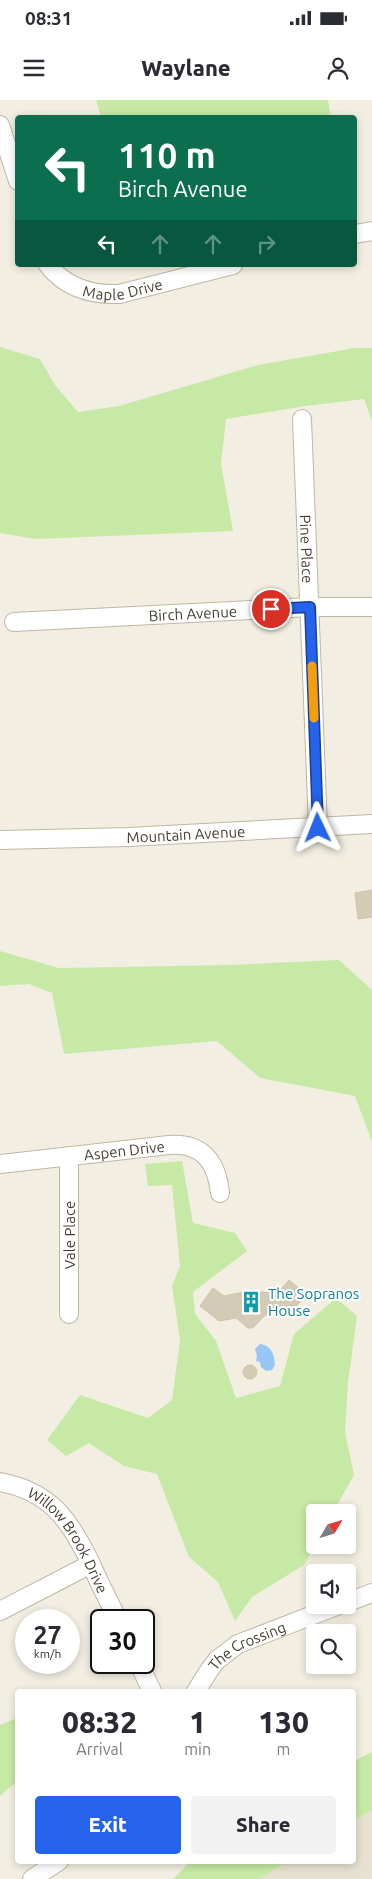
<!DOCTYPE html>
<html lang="en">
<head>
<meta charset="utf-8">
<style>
  :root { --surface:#fff; --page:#f2f2f3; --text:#2b2b33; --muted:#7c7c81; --accent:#2563eb }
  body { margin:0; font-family:Ubuntu,sans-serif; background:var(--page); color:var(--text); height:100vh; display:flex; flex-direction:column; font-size:19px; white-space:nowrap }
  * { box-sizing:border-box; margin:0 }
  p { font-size:16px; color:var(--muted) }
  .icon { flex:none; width:28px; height:28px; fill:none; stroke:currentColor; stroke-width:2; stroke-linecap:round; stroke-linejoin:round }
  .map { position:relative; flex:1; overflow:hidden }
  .details { position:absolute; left:15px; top:1589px; width:341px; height:175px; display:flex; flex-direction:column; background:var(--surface); border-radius:5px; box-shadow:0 2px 8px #0003 }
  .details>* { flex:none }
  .guide { position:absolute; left:15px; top:15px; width:342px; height:152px; border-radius:5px; box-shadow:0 2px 8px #0003; background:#0b6e4f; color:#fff; overflow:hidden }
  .needle { width:32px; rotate:52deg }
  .tools { position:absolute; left:306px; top:1404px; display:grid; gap:10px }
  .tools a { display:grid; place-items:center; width:50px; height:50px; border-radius:5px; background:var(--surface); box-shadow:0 2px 8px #0003; font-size:25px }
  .speed { position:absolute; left:15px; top:1509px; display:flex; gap:10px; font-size:25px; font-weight:700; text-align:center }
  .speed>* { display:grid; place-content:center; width:65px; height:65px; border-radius:50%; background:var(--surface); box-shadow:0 2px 8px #0003; line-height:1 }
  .speed small { font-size:12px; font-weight:400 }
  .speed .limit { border:2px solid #111; border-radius:8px; background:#fff; color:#111 }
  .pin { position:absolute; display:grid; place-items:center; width:42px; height:42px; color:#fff; margin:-21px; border:2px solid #fff; border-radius:50%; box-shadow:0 1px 5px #0007 }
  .me { position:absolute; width:55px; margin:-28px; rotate:358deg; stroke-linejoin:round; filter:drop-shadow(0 0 4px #0008) }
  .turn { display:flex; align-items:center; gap:18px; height:105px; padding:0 20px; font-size:22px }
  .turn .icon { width:65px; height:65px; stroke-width:2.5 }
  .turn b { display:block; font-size:35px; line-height:42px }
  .lanes { display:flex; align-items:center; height:48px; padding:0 20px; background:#0003; justify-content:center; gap:25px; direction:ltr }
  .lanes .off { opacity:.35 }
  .eta { display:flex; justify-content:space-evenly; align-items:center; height:85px; text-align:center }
  .eta b { font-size:30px; font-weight:800; line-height:35px }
  .button { display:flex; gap:10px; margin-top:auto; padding:10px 20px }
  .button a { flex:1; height:58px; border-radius:5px; background:var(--accent); color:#fff; font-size:20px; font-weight:800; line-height:58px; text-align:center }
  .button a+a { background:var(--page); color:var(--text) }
  .status { display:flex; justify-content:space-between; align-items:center; height:35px; padding:0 25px; background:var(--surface); direction:ltr }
  .status svg { height:14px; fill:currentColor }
  header { display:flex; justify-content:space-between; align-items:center; height:65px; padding:0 20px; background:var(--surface); font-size:22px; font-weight:800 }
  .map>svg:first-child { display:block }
</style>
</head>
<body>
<div class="status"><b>08:31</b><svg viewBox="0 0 49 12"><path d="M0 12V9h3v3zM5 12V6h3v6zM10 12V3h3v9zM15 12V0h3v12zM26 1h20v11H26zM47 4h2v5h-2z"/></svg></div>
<header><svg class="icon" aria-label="menu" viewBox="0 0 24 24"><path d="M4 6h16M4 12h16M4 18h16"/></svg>Waylane<svg class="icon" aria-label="person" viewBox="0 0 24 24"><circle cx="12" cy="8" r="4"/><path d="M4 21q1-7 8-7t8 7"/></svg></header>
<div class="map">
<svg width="372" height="1779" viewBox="0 0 372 1779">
  <rect width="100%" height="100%" fill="#f2eee1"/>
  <path fill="#e7e1cf" d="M 372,1710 L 372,1779 L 259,1779 L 288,1761 L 354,1761 L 354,1721 Z"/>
  <path fill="#c6eaa6" d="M 96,0 L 328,0 L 331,17 L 101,17 Z
    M 0,247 L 40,259 L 55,285 L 78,312 L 119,306 L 258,265 L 355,248 L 372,248 L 372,321 L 364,299 L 305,306 L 226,319 L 221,364 L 233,431 L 36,439 L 0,433 Z
    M 0,851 L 59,868 L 229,865 L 339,860 L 372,890 L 372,1042 L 355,996 L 260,978 L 217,941 L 64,954 L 52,893 L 29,884 L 0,886 Z
    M 182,1061 L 193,1123 L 235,1133 L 247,1151 L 193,1192 L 195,1214 L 216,1241 L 236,1298 L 280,1286 L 294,1234 L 336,1198 L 357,1216 L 348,1283 L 345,1332 L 354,1375 L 333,1412 L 315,1412 L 315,1445 L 304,1465 L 252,1497 L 235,1521 L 218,1482 L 189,1457 L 157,1374 L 124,1366 L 89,1343 L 66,1356 L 47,1340 L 80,1295 L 148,1318 L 172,1300 L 180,1240 L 172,1186 L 180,1166 L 172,1085 L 148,1086 L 145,1064 Z
    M 17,1618 L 17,1681 L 0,1696 L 0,1625 Z
    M 372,1652 L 372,1710 L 354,1721 L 354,1661 Z
    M 191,1761 L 288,1761 L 259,1779 L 173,1779 Z"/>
  <path fill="#98c7f5" d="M 260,1244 C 272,1246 274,1254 275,1265 L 272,1270 L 266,1271 L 261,1267 L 260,1262 L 256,1261 L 257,1256 L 255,1249 Z"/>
  <path fill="#d4cbb6" stroke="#d0c4a9" d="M 372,790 L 372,817 L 358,819 L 355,793 Z
    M 289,1180 L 306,1194 L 292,1212 L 284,1206 L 270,1208 L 270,1213 L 264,1216 L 253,1228 L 248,1228 L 236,1218 L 219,1221 L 200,1206 L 213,1188 L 224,1196 L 255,1190 L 255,1193 L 264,1192 L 264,1193 L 280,1190 Z
    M243 1272a7 7 0 1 1 14 0a7 7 0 1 1-14 0Z"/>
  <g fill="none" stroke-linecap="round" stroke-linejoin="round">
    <g stroke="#beb7a4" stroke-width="20">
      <g id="minor">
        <path d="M 0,25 L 18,81"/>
        <path d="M 355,134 L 372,131"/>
        <path id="s1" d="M 48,165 C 66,188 91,195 119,194 L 233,165"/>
        <path id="s2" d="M 302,319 L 318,728"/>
        <path id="s3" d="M 14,522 L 310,507 L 372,507"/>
        <path id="s4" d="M 0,740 L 128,737 L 372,724"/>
        <path id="s5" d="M 0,1064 L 169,1045 C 202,1042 217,1062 220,1093"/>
        <path d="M 69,1214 L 69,1056"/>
        <path id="s6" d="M 0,1382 C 50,1391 70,1420 91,1464 C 99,1483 109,1501 118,1520"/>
        <path d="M 348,1502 L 372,1493"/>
        <path d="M 0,1511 L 91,1464"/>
        <path d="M 138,1562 L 152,1591"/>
        <path id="s7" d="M 196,1591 L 210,1569 L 217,1560 L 238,1544 L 339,1505"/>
        <path d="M 32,1779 L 59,1761"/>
      </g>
    </g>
    <use href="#minor" stroke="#fff" stroke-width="18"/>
  </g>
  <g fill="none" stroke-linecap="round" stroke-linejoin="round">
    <g stroke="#184099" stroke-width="12">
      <path id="route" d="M 271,509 L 310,507 L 318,728"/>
    </g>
    <use href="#route" stroke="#2563eb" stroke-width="9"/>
    <path stroke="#f59e0b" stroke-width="9" d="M 312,566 L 314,618"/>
  </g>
  <defs>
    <g id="building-bare" transform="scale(1.725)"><path d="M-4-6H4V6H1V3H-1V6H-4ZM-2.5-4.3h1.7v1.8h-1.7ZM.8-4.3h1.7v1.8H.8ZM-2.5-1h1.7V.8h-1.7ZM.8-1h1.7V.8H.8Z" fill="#0f9aa8" stroke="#fff" stroke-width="2.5" paint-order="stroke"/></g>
  </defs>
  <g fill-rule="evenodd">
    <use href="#building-bare" x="251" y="1202"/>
  </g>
  <g text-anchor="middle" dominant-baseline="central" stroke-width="4" stroke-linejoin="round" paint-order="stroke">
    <g font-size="15" fill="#443e32" stroke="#fff">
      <text stroke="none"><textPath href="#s1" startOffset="84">Maple Drive</textPath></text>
      <text stroke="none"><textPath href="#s2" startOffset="130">Pine Place</textPath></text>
      <text stroke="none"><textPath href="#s3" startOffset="179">Birch Avenue</textPath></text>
      <text stroke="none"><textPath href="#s4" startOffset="186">Mountain Avenue</textPath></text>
      <text stroke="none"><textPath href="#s5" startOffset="125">Aspen Drive</textPath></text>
      <text transform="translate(69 1135) rotate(-90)">Vale Place</text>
      <text stroke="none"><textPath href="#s6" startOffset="95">Willow Brook Drive</textPath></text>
      <text stroke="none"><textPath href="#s7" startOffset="71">The Crossing</textPath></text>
    </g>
    <g font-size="15" fill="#0d838f" stroke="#fff" text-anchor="start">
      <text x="268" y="1193">The Sopranos<tspan x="268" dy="17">House</tspan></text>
    </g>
  </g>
</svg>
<div class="tools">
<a><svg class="needle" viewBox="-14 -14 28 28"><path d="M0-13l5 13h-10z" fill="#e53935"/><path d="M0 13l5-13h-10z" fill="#7c7c81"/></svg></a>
<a><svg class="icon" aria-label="sound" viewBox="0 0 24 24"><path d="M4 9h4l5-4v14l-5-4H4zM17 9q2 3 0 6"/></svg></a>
<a><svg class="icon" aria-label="search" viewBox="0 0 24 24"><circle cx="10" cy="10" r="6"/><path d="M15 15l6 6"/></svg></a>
</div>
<div class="speed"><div>27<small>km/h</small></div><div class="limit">30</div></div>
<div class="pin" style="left:271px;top:509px;background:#d93025"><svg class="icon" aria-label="arrive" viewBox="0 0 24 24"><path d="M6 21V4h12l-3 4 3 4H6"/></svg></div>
<svg class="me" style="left:318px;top:728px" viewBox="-20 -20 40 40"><path d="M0-17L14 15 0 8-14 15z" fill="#2563eb" stroke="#fff" stroke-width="4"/></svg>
<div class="guide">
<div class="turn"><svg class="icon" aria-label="left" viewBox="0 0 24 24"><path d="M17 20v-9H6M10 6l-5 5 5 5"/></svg><div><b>110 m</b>Birch Avenue</div></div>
<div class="lanes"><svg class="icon" aria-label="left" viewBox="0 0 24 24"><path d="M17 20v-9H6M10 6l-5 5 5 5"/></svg><svg class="icon off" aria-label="ahead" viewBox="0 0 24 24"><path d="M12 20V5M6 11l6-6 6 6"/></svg><svg class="icon off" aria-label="ahead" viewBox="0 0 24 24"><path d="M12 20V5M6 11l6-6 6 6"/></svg><svg class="icon off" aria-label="right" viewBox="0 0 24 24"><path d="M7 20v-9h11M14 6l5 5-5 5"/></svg></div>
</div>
<section class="details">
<div class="eta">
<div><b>08:32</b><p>Arrival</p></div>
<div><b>1</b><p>min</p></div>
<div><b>130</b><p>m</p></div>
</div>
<div class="button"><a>Exit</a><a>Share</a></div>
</section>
</div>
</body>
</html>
